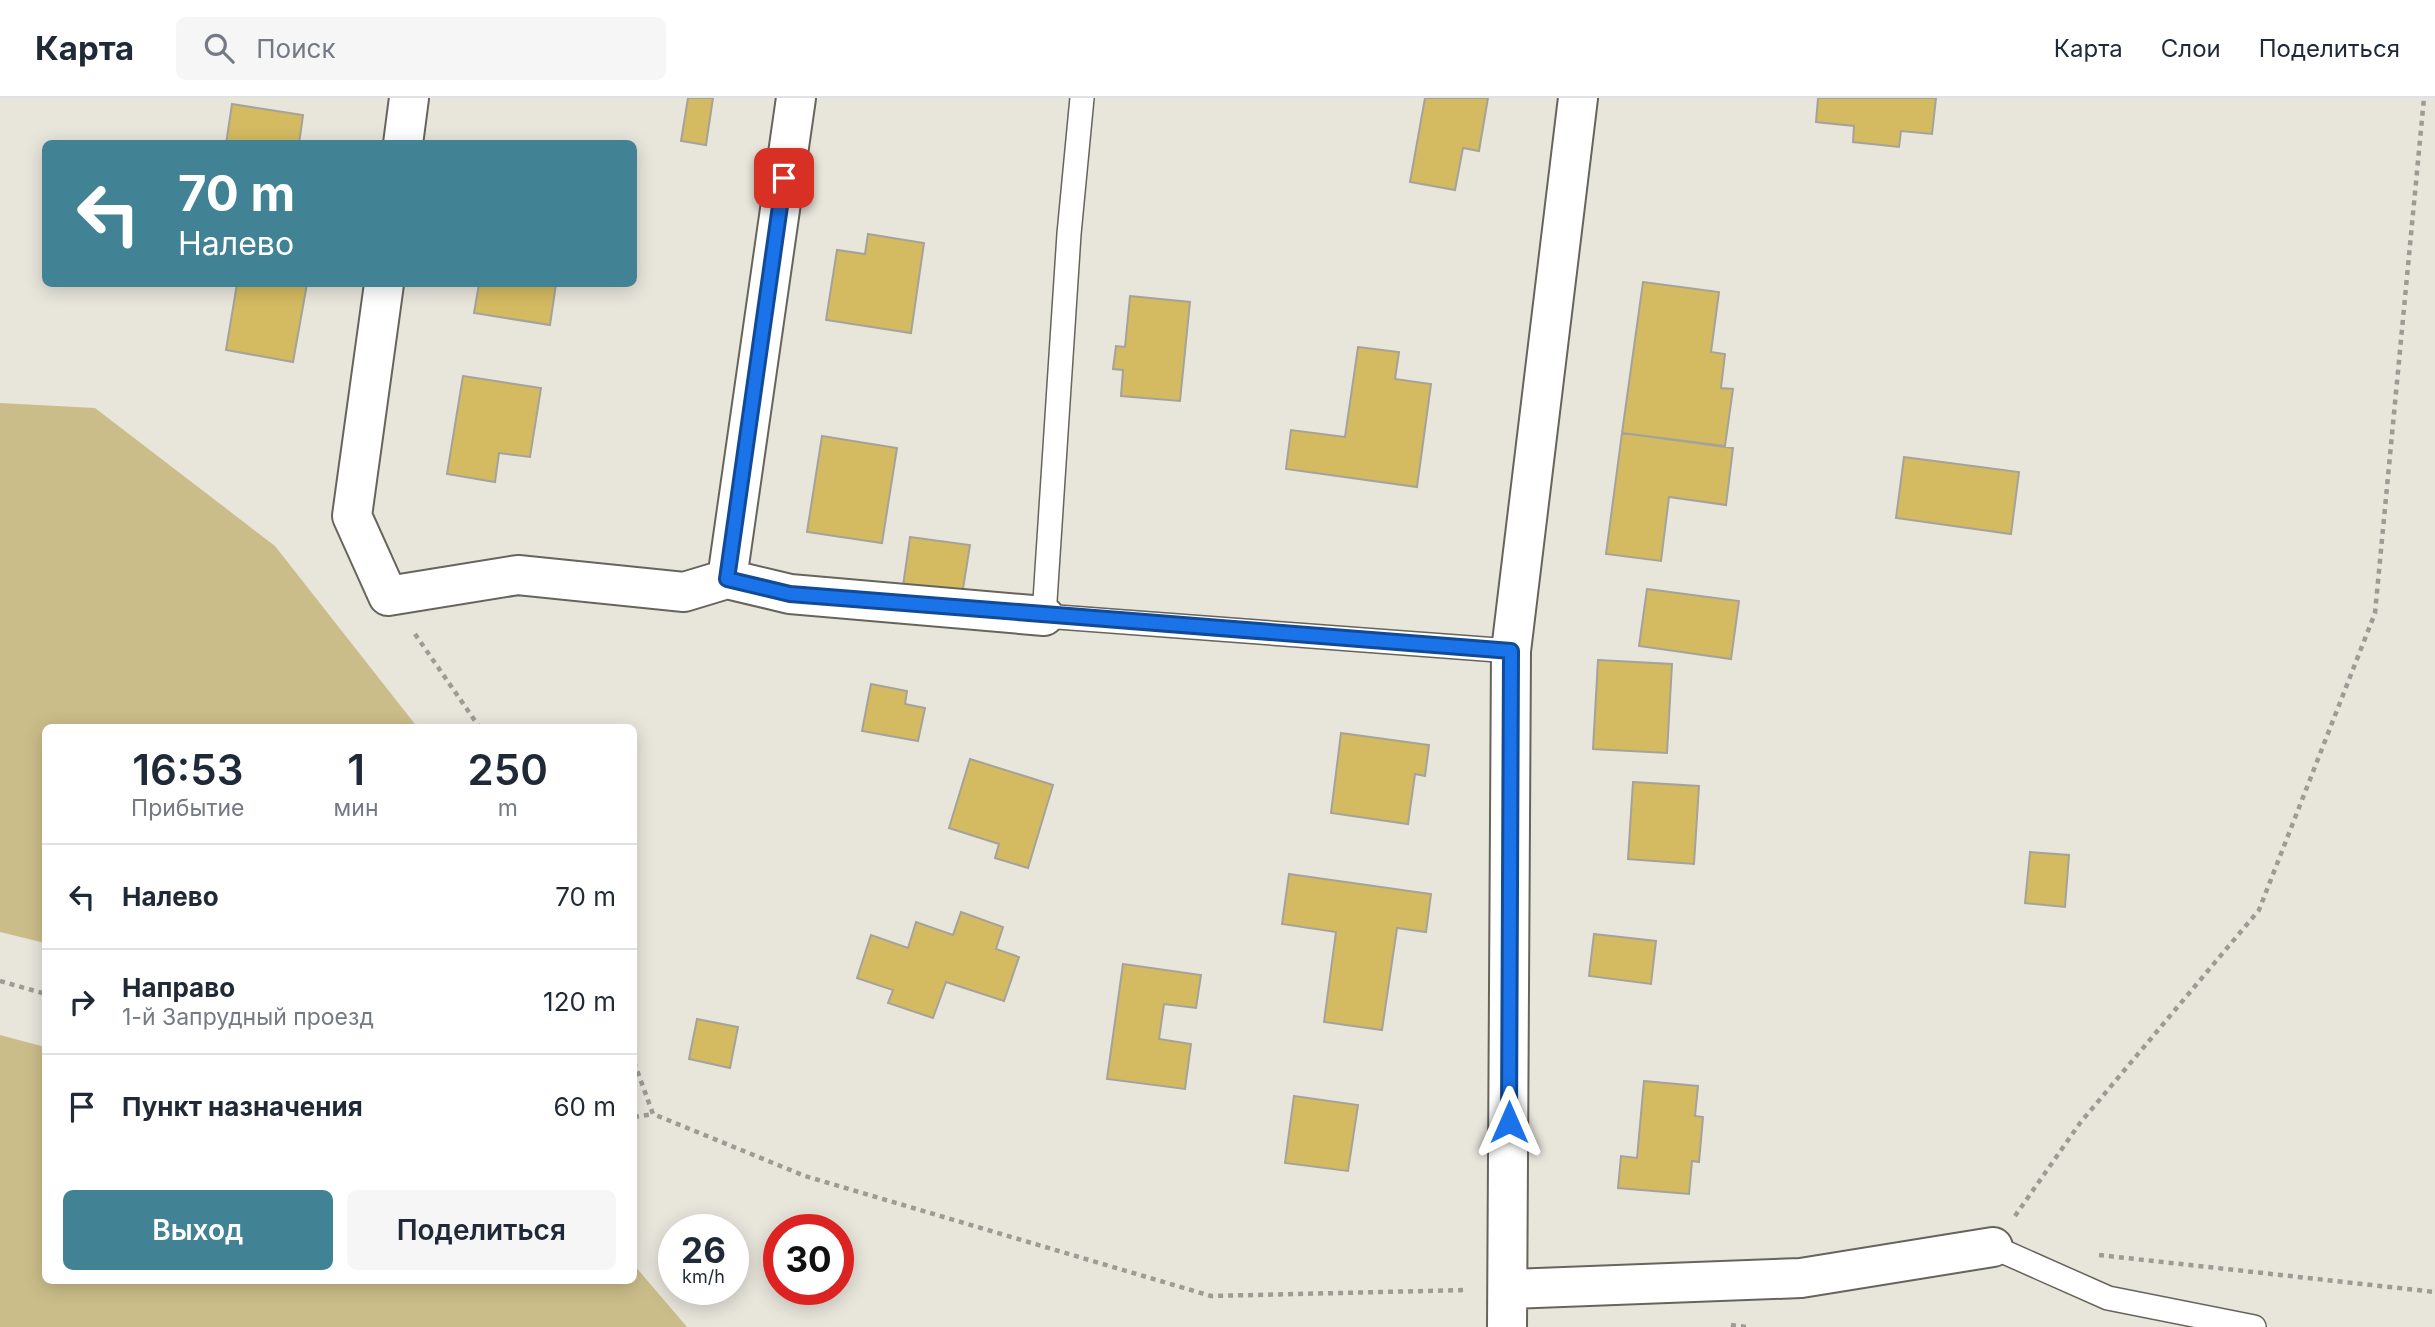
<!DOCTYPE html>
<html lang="ru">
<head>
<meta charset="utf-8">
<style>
  :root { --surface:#fff; --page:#f6f6f7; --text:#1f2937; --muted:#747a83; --line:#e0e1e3; --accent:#418395 }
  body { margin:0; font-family:Inter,sans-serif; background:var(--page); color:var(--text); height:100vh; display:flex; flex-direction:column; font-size:26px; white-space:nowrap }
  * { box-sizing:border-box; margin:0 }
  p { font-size:23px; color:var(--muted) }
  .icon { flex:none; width:38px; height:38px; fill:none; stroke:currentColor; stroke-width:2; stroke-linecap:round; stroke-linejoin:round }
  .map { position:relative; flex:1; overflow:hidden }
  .side { position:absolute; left:42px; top:626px; width:595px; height:560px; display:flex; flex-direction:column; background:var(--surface); border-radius:10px; box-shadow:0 4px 18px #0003 }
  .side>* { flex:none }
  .hud { position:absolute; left:42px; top:42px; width:595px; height:147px; border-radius:10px; box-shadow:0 4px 18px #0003; background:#418395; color:#fff; overflow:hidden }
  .speed { position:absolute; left:658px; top:1116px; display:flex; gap:14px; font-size:35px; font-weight:700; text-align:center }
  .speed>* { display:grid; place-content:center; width:91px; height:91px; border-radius:50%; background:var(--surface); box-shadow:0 4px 18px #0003; line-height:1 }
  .speed small { font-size:18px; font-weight:400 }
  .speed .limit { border:10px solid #d22; background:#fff; color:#111 }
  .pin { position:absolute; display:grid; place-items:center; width:60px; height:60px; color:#fff; margin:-30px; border-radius:14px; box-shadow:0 4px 10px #0006 }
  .me { position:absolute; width:77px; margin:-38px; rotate:0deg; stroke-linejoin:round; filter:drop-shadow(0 0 5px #0008) }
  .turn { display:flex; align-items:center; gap:24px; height:147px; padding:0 21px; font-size:32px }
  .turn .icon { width:91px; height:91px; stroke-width:2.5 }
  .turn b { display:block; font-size:49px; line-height:60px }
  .eta { display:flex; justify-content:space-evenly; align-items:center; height:119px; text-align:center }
  .eta b { font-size:42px; font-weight:600; line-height:49px }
  .cta { display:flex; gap:14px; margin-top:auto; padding:14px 21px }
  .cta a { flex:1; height:80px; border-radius:10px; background:var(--accent); color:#fff; font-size:28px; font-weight:600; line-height:80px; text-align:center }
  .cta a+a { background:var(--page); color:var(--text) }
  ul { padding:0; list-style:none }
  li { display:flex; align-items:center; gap:21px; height:105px; padding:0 21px; border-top:2px solid var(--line) }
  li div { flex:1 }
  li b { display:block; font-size:26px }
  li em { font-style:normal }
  header { display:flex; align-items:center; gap:42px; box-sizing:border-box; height:98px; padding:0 35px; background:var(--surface); border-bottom:2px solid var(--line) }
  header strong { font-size:33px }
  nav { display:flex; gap:38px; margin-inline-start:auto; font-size:24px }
  .search { width:490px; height:63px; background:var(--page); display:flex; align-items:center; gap:18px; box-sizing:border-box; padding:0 24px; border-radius:10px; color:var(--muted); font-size:26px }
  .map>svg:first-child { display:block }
</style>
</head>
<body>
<header>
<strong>Карта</strong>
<div class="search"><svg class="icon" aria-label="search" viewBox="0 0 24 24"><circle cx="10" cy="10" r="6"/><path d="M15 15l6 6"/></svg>Поиск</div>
<nav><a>Карта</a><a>Слои</a><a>Поделиться</a></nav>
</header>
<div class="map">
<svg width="2435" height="1229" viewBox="0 0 2435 1229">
  <rect width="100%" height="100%" fill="#e8e5db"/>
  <path fill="#cbbd8a" d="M 0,305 L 95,310 L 275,448 L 418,630 L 46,630 L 45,845 L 0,834 Z
    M 0,937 L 45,949 L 46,1183 L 634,1183 L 634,1167 L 687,1229 L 0,1229 Z"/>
  <path fill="#d4ba61" stroke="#a5a399" stroke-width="2" d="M 688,0 L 713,0 L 706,47 L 681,43 Z
    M 1425,0 L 1488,0 L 1479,53 L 1463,50 L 1455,92 L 1410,84 Z
    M 1818,0 L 1936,0 L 1932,36 L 1901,33 L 1899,49 L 1853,44 L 1854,28 L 1816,24 Z
    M 232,6 L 303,17 L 299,46 L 226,46 Z
    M 868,136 L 924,145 L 911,235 L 826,222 L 837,152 L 865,156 Z
    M 1643,184 L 1719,194 L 1711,254 L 1725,256 L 1721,290 L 1733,291 L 1725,348 L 1622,335 Z
    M 237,186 L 307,186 L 293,264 L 226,252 Z
    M 479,186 L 556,186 L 550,227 L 474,215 Z
    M 1130,198 L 1190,204 L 1180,303 L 1121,298 L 1123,272 L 1113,271 L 1116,248 L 1125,249 Z
    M 1358,249 L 1399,254 L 1395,281 L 1431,286 L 1417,389 L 1286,371 L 1291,332 L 1345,339 Z
    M 463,278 L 541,290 L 530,359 L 499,355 L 495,384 L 447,376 Z
    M 1622,335 L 1733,350 L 1726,407 L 1669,399 L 1661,463 L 1606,456 Z
    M 822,338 L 897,350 L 882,445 L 807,434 Z
    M 1904,359 L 2019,374 L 2011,436 L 1896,420 Z
    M 910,439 L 970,447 L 962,497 L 903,488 Z
    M 1647,491 L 1739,503 L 1731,561 L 1639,548 Z
    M 1598,562 L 1672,566 L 1667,655 L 1593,651 Z
    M 871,586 L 907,593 L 905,606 L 925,610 L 918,643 L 862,633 Z
    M 1341,635 L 1429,647 L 1425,678 L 1415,676 L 1408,726 L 1331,715 Z
    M 970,661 L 1053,687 L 1028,770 L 995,760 L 999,746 L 949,730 Z
    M 1633,684 L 1699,688 L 1694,766 L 1628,761 Z
    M 2030,754 L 2069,757 L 2065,809 L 2025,805 Z
    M 1289,776 L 1431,796 L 1426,834 L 1397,830 L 1382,932 L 1324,924 L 1336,834 L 1282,826 Z
    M 961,814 L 1003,829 L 996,851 L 1019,859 L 1004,903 L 946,884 L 933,920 L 888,905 L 893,892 L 857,880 L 871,837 L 908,850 L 916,824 L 953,837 Z
    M 1594,836 L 1656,843 L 1651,886 L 1589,878 Z
    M 1123,866 L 1201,877 L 1196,910 L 1164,906 L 1159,941 L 1191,946 L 1185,991 L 1107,981 Z
    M 697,921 L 738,929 L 730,970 L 689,961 Z
    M 1644,983 L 1698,988 L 1695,1018 L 1703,1019 L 1699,1064 L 1692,1063 L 1689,1096 L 1618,1090 L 1621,1058 L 1637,1060 Z
    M 1294,998 L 1358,1007 L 1348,1073 L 1285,1065 Z"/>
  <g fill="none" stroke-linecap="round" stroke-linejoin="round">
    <g stroke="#67645c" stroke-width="26">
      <path id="lane" d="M 1082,0 L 1069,136 L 1044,518 L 1511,553
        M 1993,1149 L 2108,1200 L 2254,1229"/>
    </g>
    <g stroke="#67645c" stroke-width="42">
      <path id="street" d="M 403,46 L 409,0
        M 384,186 L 352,418 L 388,498 L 518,477 L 684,494 L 727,481 L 790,496 L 1044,518
        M 727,481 L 796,0
        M 1508,1191 L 1801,1180 L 1993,1149
        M 1507,1229 L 1511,553 L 1578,0"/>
    </g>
    <path stroke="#9d9b94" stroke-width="4.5" stroke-dasharray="5 5" stroke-linecap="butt" d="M 415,536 L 480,630
      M 0,883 L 46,896
      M 634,964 L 653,1016 L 805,1078 L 1211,1198 L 1467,1192
      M 634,1019 L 653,1016
      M 2015,1118 L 2080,1025 L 2259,812 L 2375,515 L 2424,0
      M 2099,1157 L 2435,1194
      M 1731,1227 L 1747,1229"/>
    <use href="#lane" stroke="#fff" stroke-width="23"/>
    <use href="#street" stroke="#fff" stroke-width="38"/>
  </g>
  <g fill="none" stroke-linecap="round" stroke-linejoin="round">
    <g stroke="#114b97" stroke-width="18">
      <path id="route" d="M 784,80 L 727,481 L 790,496 L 1511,553 L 1509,1024"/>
    </g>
    <use href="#route" stroke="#1a73e8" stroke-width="12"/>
  </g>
</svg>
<div class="speed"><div>26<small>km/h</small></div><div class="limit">30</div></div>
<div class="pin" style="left:784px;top:80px;background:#d93025"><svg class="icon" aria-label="arrive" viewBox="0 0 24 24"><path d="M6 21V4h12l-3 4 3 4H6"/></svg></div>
<svg class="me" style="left:1509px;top:1024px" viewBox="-20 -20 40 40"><path d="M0-17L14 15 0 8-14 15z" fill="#1a73e8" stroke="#fff" stroke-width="4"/></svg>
<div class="hud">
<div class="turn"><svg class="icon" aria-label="left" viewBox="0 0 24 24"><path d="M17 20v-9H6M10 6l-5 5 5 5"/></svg><div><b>70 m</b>Налево</div></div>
</div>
<section class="side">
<div class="eta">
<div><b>16:53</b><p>Прибытие</p></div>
<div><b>1</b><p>мин</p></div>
<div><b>250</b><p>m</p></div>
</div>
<ul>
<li><svg class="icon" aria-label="left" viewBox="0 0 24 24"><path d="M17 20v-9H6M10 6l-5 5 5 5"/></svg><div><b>Налево</b></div><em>70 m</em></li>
<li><svg class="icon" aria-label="right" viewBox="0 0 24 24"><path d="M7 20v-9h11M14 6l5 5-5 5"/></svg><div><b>Направо</b><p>1-й Запрудный проезд</p></div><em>120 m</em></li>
<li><svg class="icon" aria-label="arrive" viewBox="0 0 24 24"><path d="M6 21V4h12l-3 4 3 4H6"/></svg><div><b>Пункт назначения</b></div><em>60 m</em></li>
</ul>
<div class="cta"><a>Выход</a><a>Поделиться</a></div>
</section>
</div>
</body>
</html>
